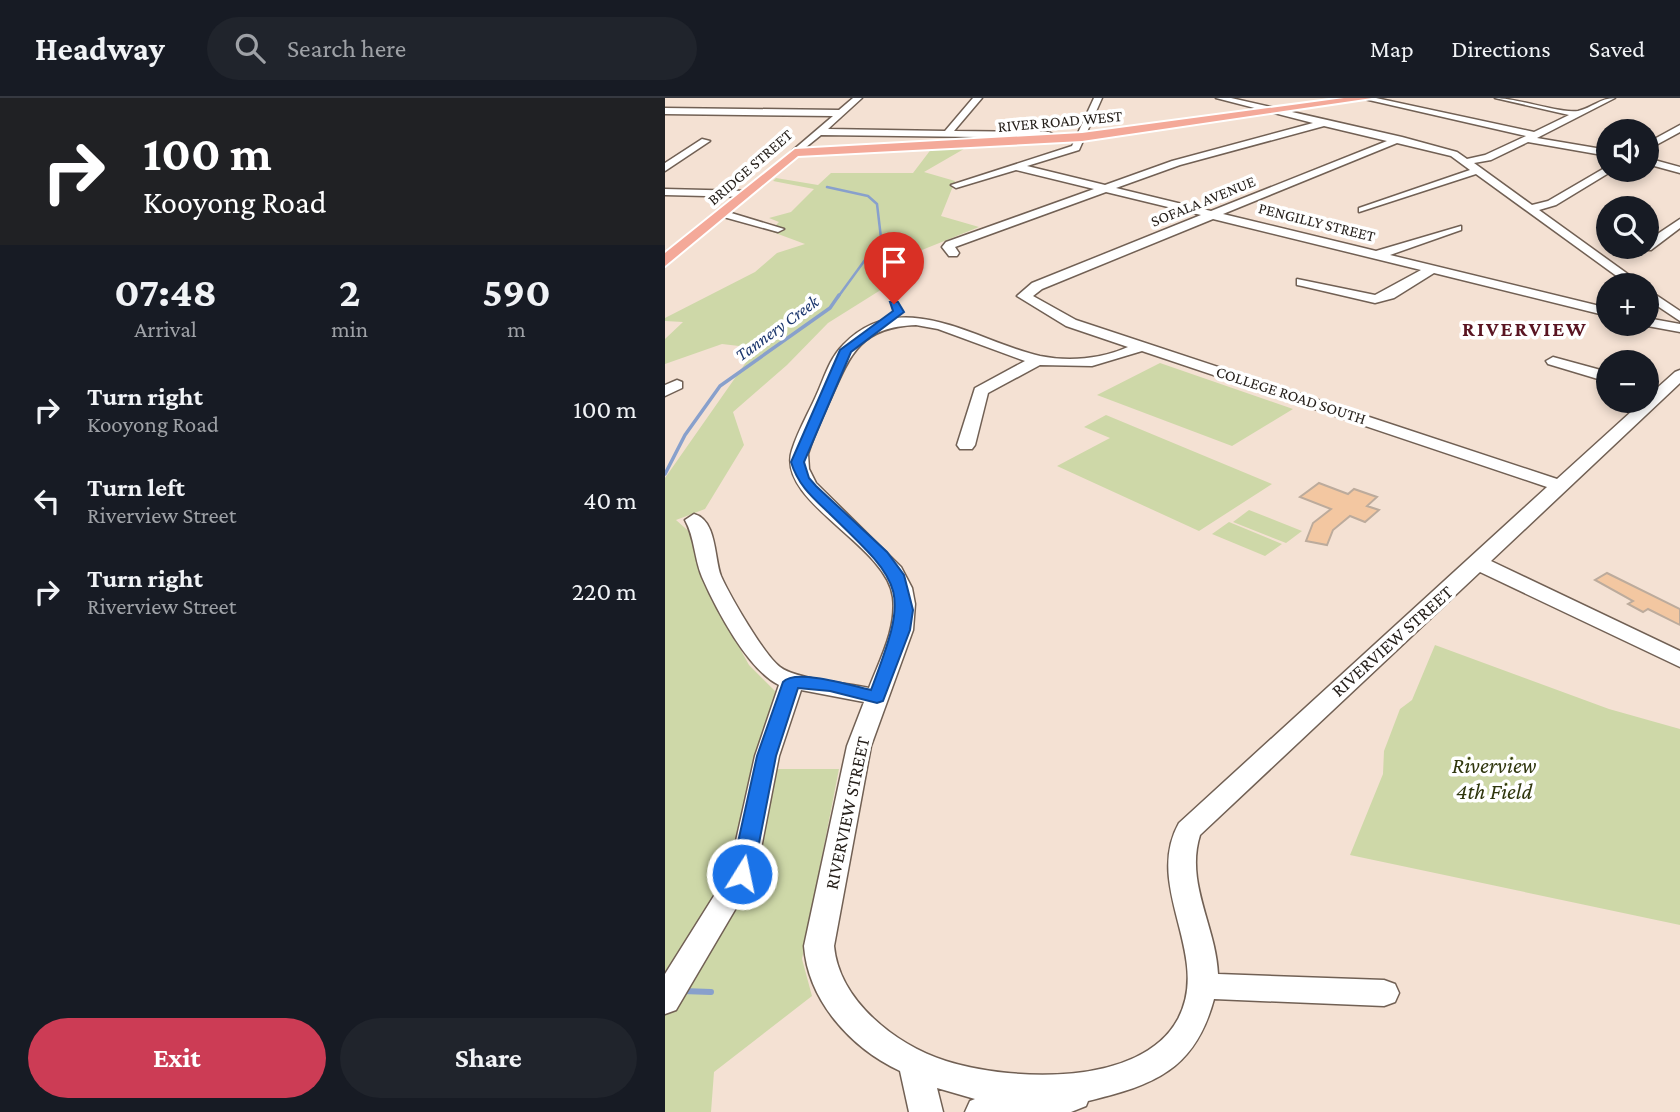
<!DOCTYPE html>
<html lang="en">
<head>
<meta charset="utf-8">
<style>
  :root { --surface:#171b24; --page:#20242c; --text:#f1f3f6; --muted:#9ea1a6; --line:#363941; --accent:#cc3c55 }
  body { margin:0; font-family:"Crimson Pro",serif; background:var(--page); color:var(--text); height:100vh; display:flex; flex-direction:column; font-size:26px; white-space:nowrap }
  * { box-sizing:border-box; margin:0 }
  p { font-size:23px; color:var(--muted) }
  .icon { flex:none; width:38px; height:38px; fill:none; stroke:currentColor; stroke-width:2; stroke-linecap:round; stroke-linejoin:round }
  .map { position:relative; flex:1; overflow:hidden }
  .drawer { display:flex; flex-direction:column; background:var(--surface); width:665px }
  .drawer>* { flex:none }
  .banner { background:#202124; color:#fff; overflow:hidden }
  .buttons { position:absolute; left:931px; top:21px; display:grid; gap:14px }
  .buttons a { display:grid; place-items:center; width:63px; height:63px; border-radius:50%; background:var(--surface); box-shadow:0 4px 10px #0003; font-size:35px }
  .pin { position:absolute; display:grid; place-items:center; width:60px; height:60px; color:#fff; margin:-72px -30px; border-radius:50% 50% 50% 0; rotate:-45deg; box-shadow:0 0 7px #0007 }
  .pin .icon { rotate:45deg }
  .me { position:absolute; width:77px; margin:-38px; rotate:10deg; stroke-linejoin:round; filter:drop-shadow(0 0 5px #0008) }
  .turn { display:flex; align-items:center; gap:24px; height:147px; padding:0 28px; font-size:32px }
  .turn .icon { width:91px; height:91px; stroke-width:2.5 }
  .turn b { display:block; font-size:49px; line-height:60px }
  .eta { display:flex; justify-content:space-evenly; align-items:center; height:119px; text-align:center }
  .eta b { font-size:42px; font-weight:700; line-height:49px }
  .cta { display:flex; gap:14px; margin-top:auto; padding:14px 28px }
  .cta a { flex:1; height:80px; border-radius:42px; background:var(--accent); color:#fff; font-size:28px; font-weight:700; line-height:80px; text-align:center }
  .cta a+a { background:var(--page); color:var(--text) }
  ul { padding:0; list-style:none }
  li { display:flex; align-items:center; gap:21px; height:91px; padding:0 28px }
  li div { flex:1 }
  li b { display:block; font-size:26px }
  li em { font-style:normal }
  header { display:flex; align-items:center; gap:42px; box-sizing:border-box; height:98px; padding:0 35px; background:var(--surface); border-bottom:2px solid var(--line) }
  header strong { font-size:33px }
  nav { display:flex; gap:38px; margin-inline-start:auto; font-size:24px }
  .search { width:490px; height:63px; background:var(--page); display:flex; align-items:center; gap:18px; box-sizing:border-box; padding:0 24px; border-radius:38px; color:var(--muted); font-size:26px }
  main { display:flex; flex:1; min-height:0 }
  .map>svg:first-child { display:block }
</style>
</head>
<body>
<header>
<strong>Headway</strong>
<div class="search"><svg class="icon" aria-label="search" viewBox="0 0 24 24"><circle cx="10" cy="10" r="6"/><path d="M15 15l6 6"/></svg>Search here</div>
<nav><a>Map</a><a>Directions</a><a>Saved</a></nav>
</header>
<main>
<section class="drawer">
<div class="banner">
<div class="turn"><svg class="icon" aria-label="right" viewBox="0 0 24 24"><path d="M7 20v-9h11M14 6l5 5-5 5"/></svg><div><b>100 m</b>Kooyong Road</div></div>
</div>
<div class="eta">
<div><b>07:48</b><p>Arrival</p></div>
<div><b>2</b><p>min</p></div>
<div><b>590</b><p>m</p></div>
</div>
<ul>
<li><svg class="icon" aria-label="right" viewBox="0 0 24 24"><path d="M7 20v-9h11M14 6l5 5-5 5"/></svg><div><b>Turn right</b><p>Kooyong Road</p></div><em>100 m</em></li>
<li><svg class="icon" aria-label="left" viewBox="0 0 24 24"><path d="M17 20v-9H6M10 6l-5 5 5 5"/></svg><div><b>Turn left</b><p>Riverview Street</p></div><em>40 m</em></li>
<li><svg class="icon" aria-label="right" viewBox="0 0 24 24"><path d="M7 20v-9h11M14 6l5 5-5 5"/></svg><div><b>Turn right</b><p>Riverview Street</p></div><em>220 m</em></li>
</ul>
<div class="cta"><a>Exit</a><a>Share</a></div>
</section>
<div class="map">
<svg width="1015" height="1014" viewBox="0 0 1015 1014">
  <rect width="100%" height="100%" fill="#f4e1d3"/>
  <path fill="#ced8a8" d="M 304,48 L 259,74 L 290,83 L 276,118 L 314,129 L 252,154 L 238,178 L 163,225 L 122,267 L 68,314 L 79,347 L 40,411 L 11,422 L 28,437 L 40,487 L 84,567 L 111,594 L 91,671 L 174,671 L 137,861 L 147,898 L 49,974 L 46,1014 L 0,1014 L 0,380 L 91,250 L 57,246 L 0,266 L 0,241 L 18,224 L 0,223 L 0,220 L 90,174 L 112,155 L 140,146 L 105,133 L 114,124 L 104,120 L 126,114 L 149,91 L 108,83 L 111,80 L 153,87 L 166,75 L 248,75 L 267,50 Z
    M 495,265 L 628,311 L 567,348 L 432,297 Z
    M 441,317 L 607,386 L 534,433 L 392,368 L 445,340 L 419,329 Z
    M 584,412 L 637,433 L 621,445 L 568,424 Z
    M 564,424 L 617,446 L 600,458 L 547,436 Z
    M 770,547 L 944,611 L 1015,631 L 1015,827 L 685,757 L 718,676 L 719,653 L 735,611 L 747,602 Z"/>
  <g fill="none" stroke-linecap="round" stroke-linejoin="round">
    <path stroke="#88a0cc" stroke-width="2.5" d="M 162,89 L 203,98 L 212,106 L 216,140 L 173,199"/>
    <path stroke="#88a0cc" stroke-width="3.5" d="M 0,376 L 20,337 L 55,288 L 165,210 L 174,197"/>
    <path stroke="#88a0cc" stroke-width="6" d="M 18,893 L 46,894"/>
  </g>
  <path fill="#f3c7a1" stroke="#bcab9c" stroke-width="2" d="M 654,385 L 683,396 L 689,391 L 712,399 L 702,408 L 714,412 L 700,424 L 685,418 L 668,432 L 662,447 L 641,443 L 648,425 L 666,411 L 635,399 Z
    M 942,475 L 1015,511 L 1015,527 L 983,511 L 978,514 L 963,506 L 968,503 L 930,482 Z"/>
  <g fill="none" stroke-linecap="round" stroke-linejoin="round">
    <g stroke="#716054" stroke-width="3">
      <path id="minor" d="M 188,0 L 197,0 L 163,31 L 280,33 L 308,0 L 317,0 L 289,33 L 384,34 L 389,37 L 384,40 L 156,37 L 130,58 L 127,53 L 168,18 L 0,16 L 0,10 L 174,12 Z
        M 429,0 L 437,0 L 414,52 L 362,68 L 440,87 L 507,63 L 648,25 L 551,0 L 566,0 L 737,39 L 792,54 L 802,61 L 820,57 L 861,38 L 695,0 L 711,0 L 869,34 L 904,17 L 830,0 C 852,0 897,16 913,13 C 927,10 935,0 950,0 L 872,40 L 943,52 L 943,58 L 863,44 L 826,62 L 809,65 L 867,107 L 883,103 L 943,68 L 947,73 L 891,107 L 874,112 L 978,187 L 964,187 L 811,76 L 694,114 L 694,110 L 805,72 L 786,58 L 732,45 L 558,116 L 711,153 L 796,128 L 796,132 L 725,157 L 943,210 L 943,218 L 769,175 L 729,200 L 710,205 L 637,188 L 632,187 L 632,181 L 710,197 L 756,172 L 548,121 L 377,191 L 368,198 L 411,222 L 892,381 L 978,303 L 982,303 L 982,299 L 1010,274 L 1015,272 L 1015,285 L 826,463 L 1015,553 L 1015,569 L 815,474 L 535,737 C 520,785 551,828 553,876 L 719,882 L 730,886 L 734,895 L 730,904 L 719,908 L 549,901 C 530,972 489,987 423,1003 L 421,1008 L 406,1014 L 300,1014 L 305,1003 L 310,1001 L 272,990 L 278,1014 L 244,1014 L 235,973 C 186,950 143,903 139,848 L 182,648 L 199,604 L 136,592 L 114,658 L 91,776 L 11,912 L 0,916 L 0,876 L 64,774 L 90,658 L 114,587 C 83,572 51,511 37,479 C 29,460 30,440 20,422 L 29,416 C 52,422 49,460 56,478 C 65,498 99,557 115,569 C 130,581 182,585 204,590 C 215,561 232,530 228,499 C 222,447 110,403 127,352 C 133,333 143,316 151,298 C 159,281 164,261 178,247 C 236,186 310,243 375,258 C 404,264 436,261 463,249 L 401,228 L 352,198 L 367,185 L 536,117 L 441,94 L 290,149 L 294,155 L 292,158 L 284,158 L 277,149 L 281,144 L 429,91 L 351,72 L 291,90 L 286,87 L 407,48 ZM 659,28 L 722,43 L 546,113 L 451,90 L 515,67 ZM 251,227 L 273,231 L 360,263 L 310,290 L 292,347 L 295,351 L 307,351 L 310,347 L 323,295 L 375,267 L 427,268 L 477,253 L 882,389 L 514,725 C 478,789 547,857 513,921 C 476,990 344,983 281,963 C 231,947 174,903 169,848 L 206,648 L 248,532 L 250,506 L 247,490 L 236,469 L 151,385 L 144,371 L 143,356 C 149,336 158,318 166,300 C 186,254 197,229 251,227 Z
        M 1015,27 L 1015,34 L 982,52 L 982,45 Z
        M 37,41 L 45,43 L 0,73 L 0,65 Z
        M 982,60 L 1015,69 L 1015,75 L 982,66 Z
        M 0,91 L 82,93 L 87,96 L 82,99 L 0,97 Z
        M 55,114 L 63,114 L 119,131 L 113,134 L 55,118 Z
        M 1015,121 L 1015,130 L 986,152 L 978,152 L 976,149 L 982,149 L 982,143 Z
        M 982,191 L 1015,213 L 1015,223 L 982,201 Z
        M 982,220 L 1015,226 L 1015,234 L 977,227 L 982,226 Z
        M 888,259 L 943,274 L 943,284 L 883,266 L 881,263 Z
        M 12,282 L 17,284 L 17,290 L 0,298 L 0,287 Z"/>
    </g>
    <g stroke="#fff" stroke-width="4">
      <path id="major" d="M 679,0 L 707,0 L 417,43 L 133,58 L 0,168 L 0,155 L 130,51 L 417,35 Z"/>
    </g>
    <use href="#minor" fill="#fff" fill-rule="evenodd"/>
    <use href="#major" fill="#f4a999" fill-rule="evenodd"/>
  </g>
  <path fill="#1a73e8" stroke="#114b97" stroke-width="2" d="M 225,204 L 233,204 L 239,214 L 186,254 L 139,364 L 144,380 L 151,388 L 222,454 L 239,477 L 248,512 L 245,532 L 218,603 L 212,605 L 165,593 L 133,590 L 111,658 L 88,776 L 84,782 L 70,782 L 66,776 L 92,658 L 118,584 C 130,570 188,588 206,592 C 244,491 241,489 164,415 C 147,399 133,387 126,364 L 175,252 L 228,213 Z"/>
  <g text-anchor="middle" dominant-baseline="central" stroke-width="7" stroke-linejoin="round" paint-order="stroke">
    <g font-size="16" fill="#241e19" stroke="#fff">
      <text transform="translate(395 23) rotate(-5)">RIVER ROAD WEST</text>
      <text transform="translate(85 69) rotate(-41)">BRIDGE STREET</text>
      <text transform="translate(538 103) rotate(-22)">SOFALA AVENUE</text>
      <text transform="translate(652 124) rotate(14)">PENGILLY STREET</text>
      <text transform="translate(626 297) rotate(18)">COLLEGE ROAD SOUTH</text>
    </g>
    <g font-size="18" font-style="italic" fill="#1b366d" stroke="#fff">
      <text transform="translate(112 230) rotate(-36)">Tannery Creek</text>
    </g>
    <g font-size="19" fill="#241e19" stroke="#fff">
      <text transform="translate(727 543) rotate(-42)">RIVERVIEW STREET</text>
      <text transform="translate(182 715) rotate(-78)">RIVERVIEW STREET</text>
    </g>
    <g font-size="21" font-weight="bold" letter-spacing="2" fill="#591421" stroke="#fff">
      <text x="860" y="231">RIVERVIEW</text>
    </g>
    <g font-size="23" font-style="italic" fill="#2f360d" stroke="#fff">
      <text x="829" y="667">Riverview<tspan x="829" dy="26">4th Field</tspan></text>
    </g>
  </g>
</svg>
<div class="buttons">
<a><svg class="icon" aria-label="sound" viewBox="0 0 24 24"><path d="M4 9h4l5-4v14l-5-4H4zM17 9q2 3 0 6"/></svg></a>
<a><svg class="icon" aria-label="search" viewBox="0 0 24 24"><circle cx="10" cy="10" r="6"/><path d="M15 15l6 6"/></svg></a>
<a>+</a>
<a>−</a>
</div>
<div class="pin" style="left:229px;top:206px;background:#d93025"><svg class="icon" aria-label="arrive" viewBox="0 0 24 24"><path d="M6 21V4h12l-3 4 3 4H6"/></svg></div>
<svg class="me" style="left:77px;top:776px" viewBox="-20 -20 40 40"><circle r="17" fill="#1a73e8" stroke="#fff" stroke-width="3"/><path d="M0-11L8 9 0 5-8 9z" fill="#fff"/></svg>
</div>
</main>
</body>
</html>
